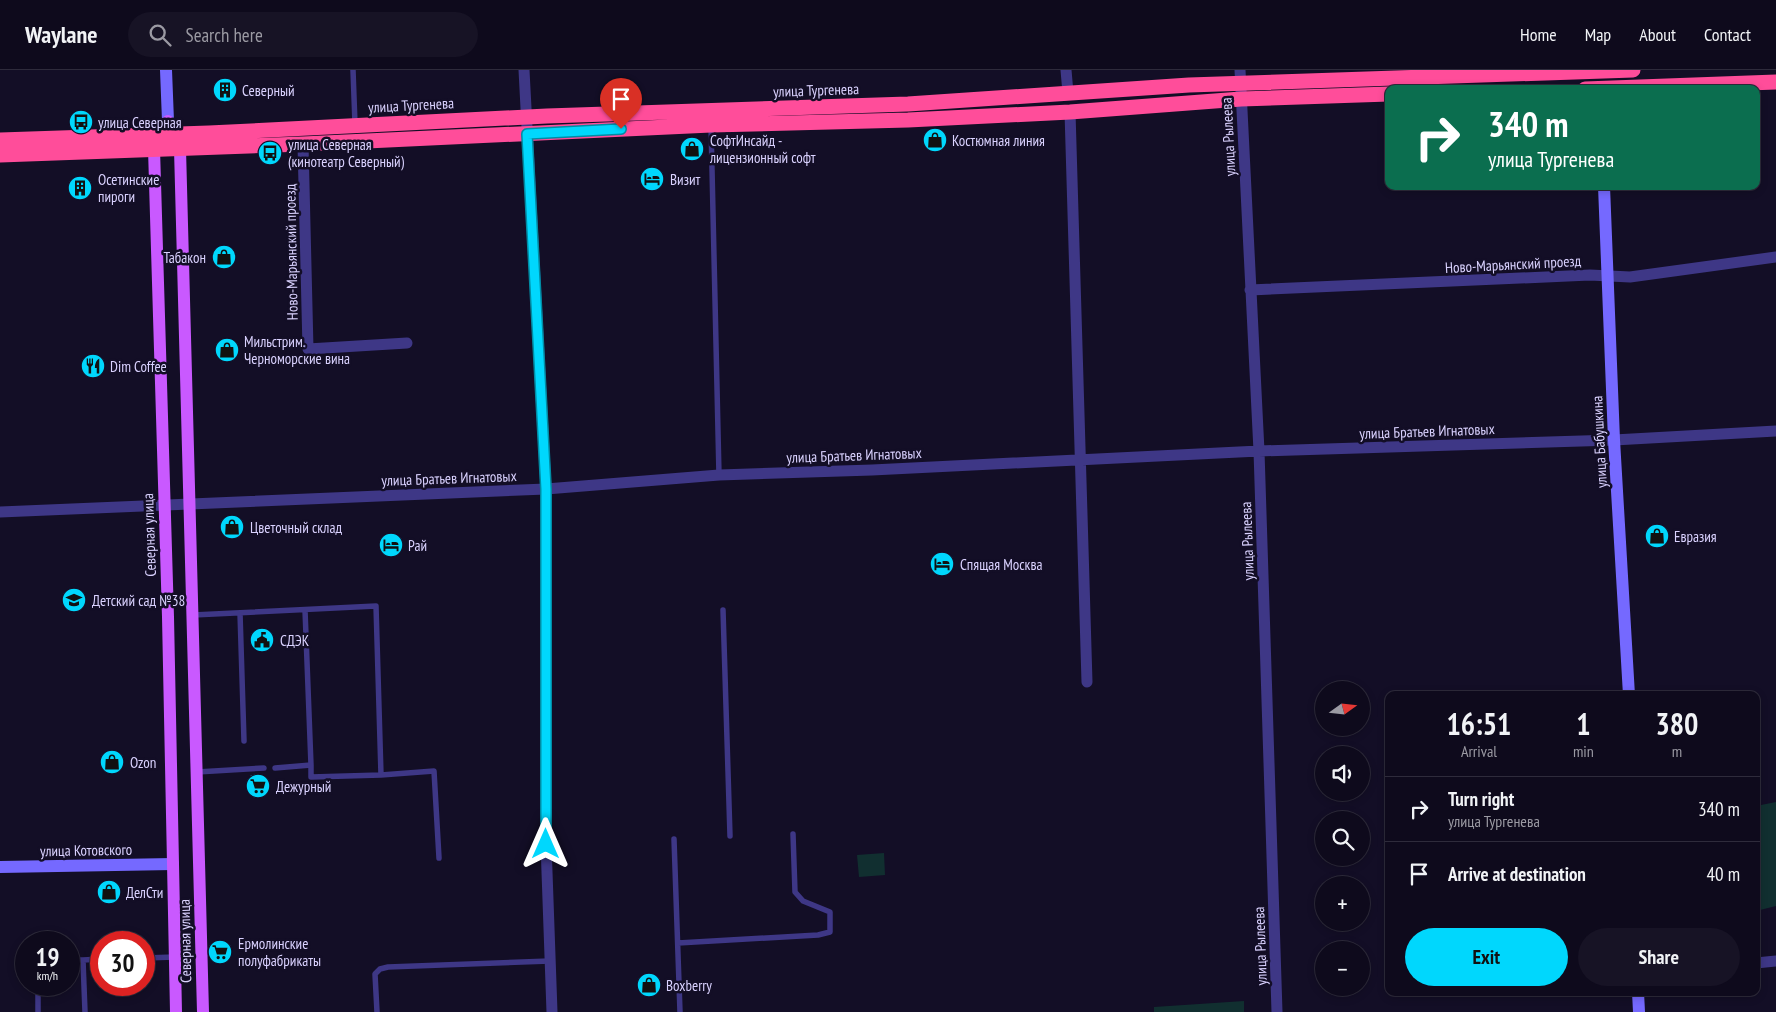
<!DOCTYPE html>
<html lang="en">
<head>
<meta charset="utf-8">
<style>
  :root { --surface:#0e0a1c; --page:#171325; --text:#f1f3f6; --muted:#9b9aa3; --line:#2e2b3b; --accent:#00d7fd }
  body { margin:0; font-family:"PT Sans Narrow",sans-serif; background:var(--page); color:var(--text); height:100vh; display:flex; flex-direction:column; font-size:19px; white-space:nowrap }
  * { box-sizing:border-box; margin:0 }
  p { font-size:16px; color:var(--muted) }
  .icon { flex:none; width:28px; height:28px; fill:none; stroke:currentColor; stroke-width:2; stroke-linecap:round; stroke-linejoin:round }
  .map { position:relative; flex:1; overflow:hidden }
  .details { position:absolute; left:1385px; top:621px; width:375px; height:305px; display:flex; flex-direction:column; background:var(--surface); border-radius:10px; box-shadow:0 2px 8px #0003,0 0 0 1px var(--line) }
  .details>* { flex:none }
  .top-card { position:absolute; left:1385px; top:15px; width:375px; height:105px; border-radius:10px; box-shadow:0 2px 8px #0003,0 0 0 1px var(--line); background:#0b6e4f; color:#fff; overflow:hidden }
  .needle { width:32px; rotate:75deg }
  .fabs { position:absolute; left:1315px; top:611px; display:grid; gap:10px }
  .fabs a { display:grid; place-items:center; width:55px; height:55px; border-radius:50%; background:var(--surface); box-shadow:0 2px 8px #0003,0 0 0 1px var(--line); font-size:25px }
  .speed { position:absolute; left:15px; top:861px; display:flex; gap:10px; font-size:25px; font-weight:700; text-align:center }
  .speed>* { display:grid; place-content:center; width:65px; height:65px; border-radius:50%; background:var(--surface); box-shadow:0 2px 8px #0003,0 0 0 1px var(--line); line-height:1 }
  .speed small { font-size:12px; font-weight:400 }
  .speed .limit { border:8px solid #d22; background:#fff; color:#111 }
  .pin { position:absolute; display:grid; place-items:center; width:42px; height:42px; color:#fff; margin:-51px -21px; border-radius:50% 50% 50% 0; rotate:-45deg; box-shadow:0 0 5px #0007 }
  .pin .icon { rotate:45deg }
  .me { position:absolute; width:55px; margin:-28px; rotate:0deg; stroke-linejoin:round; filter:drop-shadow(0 0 4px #0008) }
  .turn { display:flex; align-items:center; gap:18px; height:105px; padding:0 20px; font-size:22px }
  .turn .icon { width:65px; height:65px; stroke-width:2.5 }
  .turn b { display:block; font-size:35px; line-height:42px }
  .eta { display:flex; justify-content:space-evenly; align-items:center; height:85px; text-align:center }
  .eta b { font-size:30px; font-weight:600; line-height:35px }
  .button { display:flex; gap:10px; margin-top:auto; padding:10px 20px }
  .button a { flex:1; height:58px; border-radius:30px; background:var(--accent); color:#111; font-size:20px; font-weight:600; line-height:58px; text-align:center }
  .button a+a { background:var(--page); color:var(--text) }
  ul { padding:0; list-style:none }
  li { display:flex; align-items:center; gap:15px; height:65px; padding:0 20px; border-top:1px solid var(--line) }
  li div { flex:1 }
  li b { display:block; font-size:19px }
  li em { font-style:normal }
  header { display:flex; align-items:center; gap:30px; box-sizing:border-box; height:70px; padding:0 25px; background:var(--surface); border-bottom:1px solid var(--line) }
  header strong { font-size:24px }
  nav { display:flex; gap:28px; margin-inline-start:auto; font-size:18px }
  .search { width:350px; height:45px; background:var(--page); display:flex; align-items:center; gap:12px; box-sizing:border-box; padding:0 18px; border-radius:28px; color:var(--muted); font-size:19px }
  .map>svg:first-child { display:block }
</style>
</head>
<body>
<header>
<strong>Waylane</strong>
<div class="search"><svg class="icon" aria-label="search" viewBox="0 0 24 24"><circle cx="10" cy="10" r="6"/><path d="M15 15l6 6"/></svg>Search here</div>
<nav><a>Home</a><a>Map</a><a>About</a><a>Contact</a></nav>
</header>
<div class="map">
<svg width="1776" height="942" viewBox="0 0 1776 942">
  <rect width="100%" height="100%" fill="#130e26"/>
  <path fill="#112f30" d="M 1776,732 L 1776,836 L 1756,841 L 1756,736 Z
    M 884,783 L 885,805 L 859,807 L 857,785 Z
    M 1244,931 L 1244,942 L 1154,942 L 1154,937 Z"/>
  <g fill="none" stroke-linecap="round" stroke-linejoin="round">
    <path stroke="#3e3786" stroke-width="5.5" d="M 353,0 L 355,54
      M 711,55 L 719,405
      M 305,540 L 311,695
      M 723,540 L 730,766
      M 240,543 L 244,671
      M 193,545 L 376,536 L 381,705
      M 275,698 L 311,695 L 311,707 L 381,705 L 434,701 L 439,788
      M 197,702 L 264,698
      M 674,769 L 680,942
      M 678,873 L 818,865 L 830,862 L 830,842 L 803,831 L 795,822 L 793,764
      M 144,888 L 175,887
      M 69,890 L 83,890
      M 38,915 L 38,942
      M 85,942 L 83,890 L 101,889
      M 377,942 L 375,904 L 380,899 L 388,897 L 550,891"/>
    <path stroke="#3e3786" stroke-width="11" d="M 524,0 L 546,419 L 546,774 L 552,942
      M 1066,0 L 1068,23
      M 1240,0 L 1259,381 L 1277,942
      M 1070,42 L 1087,612
      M 303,74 L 308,279 L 407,273
      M 1250,220 L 1590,205 L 1630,207 L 1776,187
      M 0,442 L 546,419 L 719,405 L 872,400 L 1259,381 L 1614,370 L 1776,361
      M 1756,893 L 1776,891"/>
    <path stroke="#7569ff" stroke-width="12" d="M 166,0 L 168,51
      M 1604,116 L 1614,370 L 1629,625
      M 0,797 L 173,794
      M 1638,922 L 1639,942"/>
    <path stroke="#c959ff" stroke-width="12" d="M 168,51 L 154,79 L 168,547 L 176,942
      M 176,70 L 180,79 L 203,942"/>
    <path stroke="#ff4d9a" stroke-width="15" d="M 1585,19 L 1776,12
      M 0,70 L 209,63 L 547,46 L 908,34 L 1189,15 L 1633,0
      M 0,85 L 303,74 L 711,55 L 908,50 L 1070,42 L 1241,29 L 1389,24"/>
  </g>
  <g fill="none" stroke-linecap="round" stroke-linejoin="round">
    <g stroke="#008ca4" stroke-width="12">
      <path id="route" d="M 546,774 L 546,419 L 527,64 L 621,59"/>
    </g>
    <use href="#route" stroke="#00d7fd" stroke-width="9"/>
  </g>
  <defs>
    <g id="building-disc" transform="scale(1.25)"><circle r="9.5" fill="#00d7fd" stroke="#130e26"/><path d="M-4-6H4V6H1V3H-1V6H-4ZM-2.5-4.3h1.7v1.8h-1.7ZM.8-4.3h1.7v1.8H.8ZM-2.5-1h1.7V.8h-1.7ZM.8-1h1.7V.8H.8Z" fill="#111"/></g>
    <g id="bus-disc" transform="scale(1.25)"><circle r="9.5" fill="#00d7fd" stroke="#130e26"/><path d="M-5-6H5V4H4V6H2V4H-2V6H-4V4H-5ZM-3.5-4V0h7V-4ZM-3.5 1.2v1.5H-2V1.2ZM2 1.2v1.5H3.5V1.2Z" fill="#111"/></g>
    <g id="shop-disc" transform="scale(1.25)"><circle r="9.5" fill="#00d7fd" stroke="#130e26"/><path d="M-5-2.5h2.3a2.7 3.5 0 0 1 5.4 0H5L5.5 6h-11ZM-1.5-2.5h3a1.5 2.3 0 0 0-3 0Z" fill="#111"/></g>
    <g id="hotel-disc" transform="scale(1.25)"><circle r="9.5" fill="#00d7fd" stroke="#130e26"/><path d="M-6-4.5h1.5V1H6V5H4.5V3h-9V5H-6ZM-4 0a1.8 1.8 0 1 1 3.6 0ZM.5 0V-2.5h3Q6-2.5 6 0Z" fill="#111"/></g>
    <g id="restaurant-disc" transform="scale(1.25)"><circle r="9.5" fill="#00d7fd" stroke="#130e26"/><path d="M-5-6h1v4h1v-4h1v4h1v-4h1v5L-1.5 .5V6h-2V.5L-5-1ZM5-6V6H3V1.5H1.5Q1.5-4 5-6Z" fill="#111"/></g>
    <g id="school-disc" transform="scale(1.25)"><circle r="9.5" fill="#00d7fd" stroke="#130e26"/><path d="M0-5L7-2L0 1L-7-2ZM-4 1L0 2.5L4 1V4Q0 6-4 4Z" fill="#111"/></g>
    <g id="civic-disc" transform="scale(1.25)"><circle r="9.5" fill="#00d7fd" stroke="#130e26"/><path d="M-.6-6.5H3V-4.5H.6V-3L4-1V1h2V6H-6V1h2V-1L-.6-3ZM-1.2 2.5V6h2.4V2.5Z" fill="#111"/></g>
    <g id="supermarket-disc" transform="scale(1.25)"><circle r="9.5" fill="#00d7fd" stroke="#130e26"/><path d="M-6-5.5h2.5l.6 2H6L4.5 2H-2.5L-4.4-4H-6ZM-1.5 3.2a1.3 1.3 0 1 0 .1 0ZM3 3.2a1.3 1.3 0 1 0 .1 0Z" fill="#111"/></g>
  </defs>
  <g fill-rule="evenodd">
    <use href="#building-disc" x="225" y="20"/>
    <use href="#bus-disc" x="81" y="52"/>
    <use href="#shop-disc" x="935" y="70"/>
    <use href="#shop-disc" x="692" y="79"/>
    <use href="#bus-disc" x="270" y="83"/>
    <use href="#hotel-disc" x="652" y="109"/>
    <use href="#building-disc" x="80" y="118"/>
    <use href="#shop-disc" x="224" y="187"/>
    <use href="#shop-disc" x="227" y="280"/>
    <use href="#restaurant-disc" x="93" y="296"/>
    <use href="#shop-disc" x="232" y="457"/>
    <use href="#shop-disc" x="1657" y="466"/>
    <use href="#hotel-disc" x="391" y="475"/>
    <use href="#hotel-disc" x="942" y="494"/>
    <use href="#school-disc" x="74" y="530"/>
    <use href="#civic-disc" x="262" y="570"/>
    <use href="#shop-disc" x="112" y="692"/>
    <use href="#supermarket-disc" x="258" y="716"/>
    <use href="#shop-disc" x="109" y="822"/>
    <use href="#supermarket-disc" x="220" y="882"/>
    <use href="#shop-disc" x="649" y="915"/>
  </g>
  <g text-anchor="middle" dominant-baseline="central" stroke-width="5" stroke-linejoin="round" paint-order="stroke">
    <g font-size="15" fill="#dad2ff" stroke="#130e26" text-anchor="start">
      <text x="242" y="20">Северный</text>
      <text x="98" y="52">улица Северная</text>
      <text x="710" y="70">СофтИнсайд -<tspan x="710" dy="17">лицензионный софт</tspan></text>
      <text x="952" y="70">Костюмная линия</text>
      <text x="288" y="74">улица Северная<tspan x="288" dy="17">(кинотеатр Северный)</tspan></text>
      <text x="98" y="109">Осетинские<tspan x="98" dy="17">пироги</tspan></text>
      <text x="670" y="109">Визит</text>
      <text x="206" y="187" text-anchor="end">Табакон</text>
      <text x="244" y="271">Мильстрим.<tspan x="244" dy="17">Черноморские вина</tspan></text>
      <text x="110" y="296">Dim Coffee</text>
      <text x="250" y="457">Цветочный склад</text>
      <text x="1674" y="466">Евразия</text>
      <text x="408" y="475">Рай</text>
      <text x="960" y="494">Спящая Москва</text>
      <text x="92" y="530">Детский сад №38</text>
      <text x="280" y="570">СДЭК</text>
      <text x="130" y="692">Ozon</text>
      <text x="276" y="716">Дежурный</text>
      <text x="126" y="822">ДелСти</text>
      <text x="238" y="873">Ермолинские<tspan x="238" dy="17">полуфабрикаты</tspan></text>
      <text x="666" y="915">Boxberry</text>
    </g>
    <g font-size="15" fill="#dad2ff" stroke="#130e26">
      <text transform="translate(816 20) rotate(-2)">улица Тургенева</text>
      <text transform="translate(411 35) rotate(-3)">улица Тургенева</text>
      <text transform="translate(1228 67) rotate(-93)">улица Рылеева</text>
      <text transform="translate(291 182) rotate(-91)">Ново-Марьянский проезд</text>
      <text transform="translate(1513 194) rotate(-3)">Ново-Марьянский проезд</text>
      <text transform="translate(1427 361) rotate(-2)">улица Братьев Игнатовых</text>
      <text transform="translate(1599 372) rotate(-93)">улица Бабушкина</text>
      <text transform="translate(854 385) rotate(-2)">улица Братьев Игнатовых</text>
      <text transform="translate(449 408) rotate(-2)">улица Братьев Игнатовых</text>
      <text transform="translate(149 465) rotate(-92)">Северная улица</text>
      <text transform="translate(1247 471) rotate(-92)">улица Рылеева</text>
      <text transform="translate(86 780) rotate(-1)">улица Котовского</text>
      <text transform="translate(185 871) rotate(-91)">Северная улица</text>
      <text transform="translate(1260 876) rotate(-92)">улица Рылеева</text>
    </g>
  </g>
</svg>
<div class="fabs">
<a><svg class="needle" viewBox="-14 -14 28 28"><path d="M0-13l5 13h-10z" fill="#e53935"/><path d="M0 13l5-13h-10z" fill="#9b9aa3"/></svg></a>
<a><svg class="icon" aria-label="sound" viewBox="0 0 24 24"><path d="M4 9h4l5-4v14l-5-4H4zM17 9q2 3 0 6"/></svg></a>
<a><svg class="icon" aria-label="search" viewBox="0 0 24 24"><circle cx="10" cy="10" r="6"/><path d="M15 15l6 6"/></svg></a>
<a>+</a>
<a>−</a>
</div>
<div class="speed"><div>19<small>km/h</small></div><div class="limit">30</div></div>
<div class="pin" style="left:621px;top:59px;background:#d93025"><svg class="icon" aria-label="arrive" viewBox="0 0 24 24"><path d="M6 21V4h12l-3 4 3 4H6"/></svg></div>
<svg class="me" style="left:546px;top:774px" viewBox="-20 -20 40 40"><path d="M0-17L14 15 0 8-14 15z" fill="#00d7fd" stroke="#fff" stroke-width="4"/></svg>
<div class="top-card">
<div class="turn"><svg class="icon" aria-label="right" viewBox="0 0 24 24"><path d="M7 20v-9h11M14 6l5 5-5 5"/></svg><div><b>340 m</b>улица Тургенева</div></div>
</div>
<section class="details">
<div class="eta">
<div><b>16:51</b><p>Arrival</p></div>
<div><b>1</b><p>min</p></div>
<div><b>380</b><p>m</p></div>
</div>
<ul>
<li><svg class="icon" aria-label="right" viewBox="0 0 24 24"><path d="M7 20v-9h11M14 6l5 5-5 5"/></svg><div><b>Turn right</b><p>улица Тургенева</p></div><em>340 m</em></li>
<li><svg class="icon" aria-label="arrive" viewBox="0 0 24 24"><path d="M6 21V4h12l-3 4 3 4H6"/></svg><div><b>Arrive at destination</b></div><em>40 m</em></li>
</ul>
<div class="button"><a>Exit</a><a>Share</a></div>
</section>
</div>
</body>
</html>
